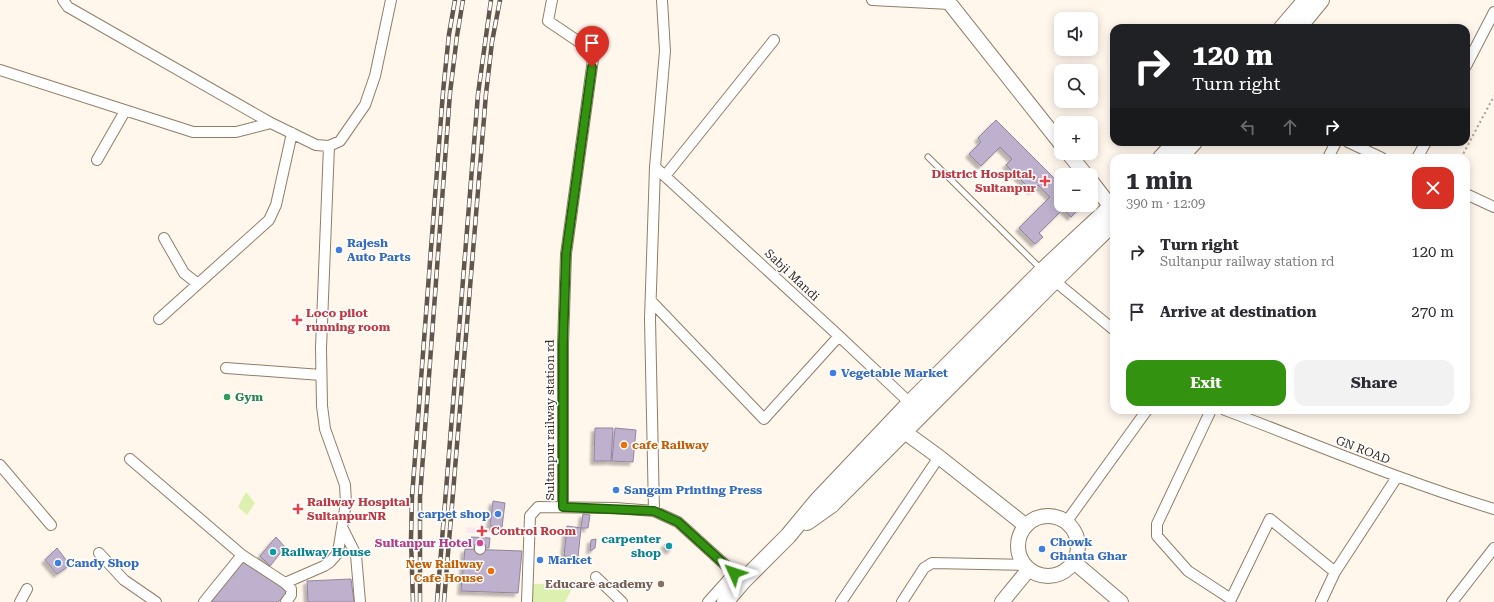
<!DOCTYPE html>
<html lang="en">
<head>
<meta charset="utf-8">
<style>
  :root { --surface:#fff; --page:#f2f2f3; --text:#2b2b33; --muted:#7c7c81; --accent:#339310 }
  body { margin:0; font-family:"Roboto Serif",serif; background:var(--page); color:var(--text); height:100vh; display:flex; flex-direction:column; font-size:15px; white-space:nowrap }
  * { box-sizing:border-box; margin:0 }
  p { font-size:13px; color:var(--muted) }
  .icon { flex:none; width:22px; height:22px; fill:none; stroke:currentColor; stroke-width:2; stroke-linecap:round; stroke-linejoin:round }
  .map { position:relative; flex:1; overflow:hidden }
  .panel { position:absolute; left:1110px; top:154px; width:360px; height:260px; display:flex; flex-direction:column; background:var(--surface); border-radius:12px; box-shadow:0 2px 10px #0003 }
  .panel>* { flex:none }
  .hud { position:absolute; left:1110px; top:24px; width:360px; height:122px; border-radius:12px; box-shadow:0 2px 10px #0003; background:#202124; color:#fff; overflow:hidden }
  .fabs { position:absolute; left:1054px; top:12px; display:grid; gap:8px }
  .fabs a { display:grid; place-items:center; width:44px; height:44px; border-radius:8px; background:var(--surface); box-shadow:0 2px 10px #0003; font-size:20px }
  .pin { position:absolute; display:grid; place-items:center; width:34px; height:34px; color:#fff; margin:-41px -17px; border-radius:50% 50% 50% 0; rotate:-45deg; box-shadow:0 0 4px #0007 }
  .pin .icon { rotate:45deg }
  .me { position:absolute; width:44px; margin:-22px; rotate:312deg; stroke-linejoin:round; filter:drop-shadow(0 0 3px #0008) }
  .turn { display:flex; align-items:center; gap:14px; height:84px; padding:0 16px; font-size:18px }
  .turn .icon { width:52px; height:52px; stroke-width:2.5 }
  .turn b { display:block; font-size:28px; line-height:34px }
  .lanes { display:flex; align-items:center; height:38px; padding:0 16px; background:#0003; justify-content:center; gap:20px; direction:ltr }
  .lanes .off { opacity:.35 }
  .round { display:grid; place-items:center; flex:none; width:42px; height:42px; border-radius:12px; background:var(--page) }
  .summary { display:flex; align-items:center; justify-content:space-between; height:68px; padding:0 16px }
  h1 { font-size:24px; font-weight:700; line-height:30px }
  .cta { display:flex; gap:8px; margin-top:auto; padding:8px 16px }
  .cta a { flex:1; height:46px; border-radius:12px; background:var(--accent); color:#fff; font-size:16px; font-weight:700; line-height:46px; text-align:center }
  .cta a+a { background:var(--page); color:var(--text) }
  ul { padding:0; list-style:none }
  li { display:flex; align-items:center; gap:12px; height:60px; padding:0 16px }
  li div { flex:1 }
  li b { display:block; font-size:15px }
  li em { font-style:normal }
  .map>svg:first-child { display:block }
</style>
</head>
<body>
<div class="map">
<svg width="1494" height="602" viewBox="0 0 1494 602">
  <defs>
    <filter id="shadow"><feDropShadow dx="-3.5" dy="3.5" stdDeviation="1" flood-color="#0004"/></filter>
  </defs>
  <rect width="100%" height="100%" fill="#fff6ec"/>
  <path fill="#fde6f3" d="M 467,527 L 498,529 L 497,533 L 466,533 Z"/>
  <path fill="#dcf0af" d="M 246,492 L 255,503 L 247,515 L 238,507 Z
    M 575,583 L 565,602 L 533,602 L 533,584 Z"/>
  <path fill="#beb1cd" stroke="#92859f" filter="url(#shadow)" d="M 996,120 L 1061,185 L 1061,205 L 1081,205 L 1082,206 L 1071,217 L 1063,209 L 1039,233 L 1043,237 L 1035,244 L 1019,228 L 1050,197 L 1038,185 L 1032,191 L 1006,165 L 1012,159 L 1000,147 L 981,166 L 969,154 L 981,142 L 978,138 Z
    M 595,428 L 613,428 L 611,461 L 594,461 Z
    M 615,428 L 636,430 L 633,462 L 612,461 Z
    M 493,501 L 505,503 L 502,527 L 490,526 Z
    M 583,514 L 590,515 L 588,528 L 581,528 Z
    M 567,526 L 581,528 L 578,557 L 564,556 Z
    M 276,537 L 285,547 L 270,566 L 260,556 Z
    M 471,537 L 490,538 L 489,548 L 470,547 Z
    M 596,539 L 595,548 L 590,551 L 591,540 Z
    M 668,542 L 673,548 L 669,551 L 664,545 Z
    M 57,548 L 70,565 L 57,574 L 45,560 Z
    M 465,549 L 522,551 L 518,593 L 461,591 Z
    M 242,560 L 288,591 L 278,602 L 204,602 Z
    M 351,579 L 354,602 L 308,602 L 307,581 Z"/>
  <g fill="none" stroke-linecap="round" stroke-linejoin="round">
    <g stroke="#917d66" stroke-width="7">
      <path id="lane" d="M 928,157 L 1041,269"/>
    </g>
    <g stroke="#917d66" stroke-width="12">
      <path id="street" d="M 63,0 L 68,7 L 271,123 L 316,145 L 329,146 L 340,141 L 365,105 L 375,76 L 391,0
        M 552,0 L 548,21 L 594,52 L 566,254 L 563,344 L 563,507
        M 872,0 L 950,4
        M 1466,66 L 1494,12
        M 0,70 L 193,132 L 236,132 L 271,123
        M 1348,142 L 1382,158
        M 1328,158 L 1336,142
        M 1417,158 L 1426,142
        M 97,160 L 125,111
        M 655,167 L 839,336 L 910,403
        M 665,176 L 774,40
        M 1466,194 L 1494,207
        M 164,238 L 184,273 L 198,284
        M 1050,277 L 1114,330
        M 652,302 L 764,419 L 839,336
        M 159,319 L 269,220 L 276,205 L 292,133
        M 226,368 L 321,375
        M 1211,410 L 1157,524 L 1157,536 L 1188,571 L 1231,599 L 1270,519 L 1335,572 L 1397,477
        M 1225,410 C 1315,444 1402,481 1494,509
        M 130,459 L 242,555 L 285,583 L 291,589 L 291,595 L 286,602
        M 0,465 L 51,525
        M 654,511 L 650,319 L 655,167 L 665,51 L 662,0
        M 1067,521 L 1147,410
        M 342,527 L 356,555 L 360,602
        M 480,547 L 480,549
        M 99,553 L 124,580 L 156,602
        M 596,577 L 622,602
        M 285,583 L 324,566 L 330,562 L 337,554 L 339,546 L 346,503 L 345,485 L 325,429 L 322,406 L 321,348 L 329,146
        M 20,602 L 27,589
        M 204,602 L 242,555
        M 527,602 L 530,516 L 538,507 L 615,508 L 654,511 L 678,522 L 743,581
        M 708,602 L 734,573
        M 841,602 L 939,457
        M 902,602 L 924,568 L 932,563 L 1024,565
        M 1321,602 L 1335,572
        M 1452,602 L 1494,548"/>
    </g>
    <g stroke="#917d66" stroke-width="16">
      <path id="secondary" d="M 947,0 L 1061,144
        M 1068,153 L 1086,175
        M 1091,181 L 1111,207
        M 895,425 L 939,457 L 1025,525
        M1018 546a30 30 0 1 1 60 0a30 30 0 1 1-60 0Z
        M 1074,562 L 1121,602
        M 1002,602 L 1029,569"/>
    </g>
    <g stroke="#917d66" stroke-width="18">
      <path id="primary" d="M 1282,28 L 1306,0
        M 1298,28 L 1321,0
        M 1161,158 L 1176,142
        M 1179,158 L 1194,142
        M 807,522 L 831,505 L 1054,281 L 1114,222
        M 725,602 L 743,581 L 788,536 L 817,501 L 910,403 L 1042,271 L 1114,204"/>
    </g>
    <path stroke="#a89f96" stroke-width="2" stroke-dasharray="2 3" stroke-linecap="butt" d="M 1461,158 L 1494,96"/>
    <use href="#lane" stroke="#fff" stroke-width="5"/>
    <use href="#street" stroke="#fff" stroke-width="10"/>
    <use href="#secondary" stroke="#fff" stroke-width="14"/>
    <use href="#primary" stroke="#fff" stroke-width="16"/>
    <g stroke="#5f574e" stroke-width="4.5">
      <path id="rail" d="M 413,602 L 411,539 L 412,497 L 443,92 L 449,34 L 455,0
        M 420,602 L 420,497 L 450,93 L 457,36 L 463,0
        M 437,602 L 478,94 L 491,0
        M 444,602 L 486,94 L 492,42 L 500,0"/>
    </g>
    <use href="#rail" stroke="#fff" stroke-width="3" stroke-dasharray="9" stroke-linecap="butt"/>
  </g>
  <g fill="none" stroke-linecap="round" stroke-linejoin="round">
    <g stroke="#21600a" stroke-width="10">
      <path id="route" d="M 592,67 L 566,254 L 563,344 L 563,507 L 654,511 L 678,522 L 734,573"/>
    </g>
    <use href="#route" stroke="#339310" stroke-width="7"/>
  </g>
  <g fill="#e0444e" stroke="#fff" stroke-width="1.5">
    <path d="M1043 175h4v4h4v4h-4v4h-4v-4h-4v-4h4z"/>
    <path d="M295 314h4v4h4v4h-4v4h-4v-4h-4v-4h4z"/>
    <path d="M296 503h4v4h4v4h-4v4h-4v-4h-4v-4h4z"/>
    <path d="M480 525h4v4h4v4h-4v4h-4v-4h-4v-4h4z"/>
  </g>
  <g fill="#3f7fe0" stroke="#fff" stroke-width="1.5">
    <circle cx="339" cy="250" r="4"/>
    <circle cx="833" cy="373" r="4"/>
    <circle cx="616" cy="490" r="4"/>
    <circle cx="498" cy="514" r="4"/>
    <circle cx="1042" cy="549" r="4"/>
    <circle cx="540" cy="560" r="4"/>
    <circle cx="58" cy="563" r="4"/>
  </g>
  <circle fill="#2e9e5b" stroke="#fff" stroke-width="1.5" cx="227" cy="397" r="4"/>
  <g fill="#e8710a" stroke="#fff" stroke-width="1.5">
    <circle cx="624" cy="445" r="4"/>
    <circle cx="491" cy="571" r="4"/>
  </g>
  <circle fill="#d1479c" stroke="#fff" stroke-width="1.5" cx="480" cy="543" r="4"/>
  <g fill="#0f9aa8" stroke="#fff" stroke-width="1.5">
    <circle cx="669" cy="546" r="4"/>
    <circle cx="273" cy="552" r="4"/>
  </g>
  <circle fill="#8d6e63" stroke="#fff" stroke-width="1.5" cx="661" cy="584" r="4"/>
  <g text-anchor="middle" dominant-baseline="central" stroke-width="3" stroke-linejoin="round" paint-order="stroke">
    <g font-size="12" font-weight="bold" fill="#be3a42" stroke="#fff" text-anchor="start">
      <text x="1036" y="174" text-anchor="end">District Hospital,<tspan x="1036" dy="14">Sultanpur</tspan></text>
      <text x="306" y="313">Loco pilot<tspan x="306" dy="14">running room</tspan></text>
      <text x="307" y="502">Railway Hospital<tspan x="307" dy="14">SultanpurNR</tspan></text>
      <text x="491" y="531">Control Room</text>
    </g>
    <g font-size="12" font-weight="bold" fill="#366cbe" stroke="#fff" text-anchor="start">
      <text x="347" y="243">Rajesh<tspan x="347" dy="14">Auto Parts</tspan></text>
      <text x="841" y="373">Vegetable Market</text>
      <text x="624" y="490">Sangam Printing Press</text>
      <text x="490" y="514" text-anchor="end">carpet shop</text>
      <text x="1050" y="542">Chowk<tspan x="1050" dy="14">Ghanta Ghar</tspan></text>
      <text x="548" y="560">Market</text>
      <text x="66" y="563">Candy Shop</text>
    </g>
    <g font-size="12" fill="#332b22" stroke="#fff">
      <text transform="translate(792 275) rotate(43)">Sabji Mandi</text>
      <text transform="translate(550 420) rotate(-90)">Sultanpur railway station rd</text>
      <text transform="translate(1363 450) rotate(21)">GN ROAD</text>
    </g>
    <g font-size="12" font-weight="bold" fill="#27864d" stroke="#fff" text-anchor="start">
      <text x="235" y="397">Gym</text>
    </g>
    <g font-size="12" font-weight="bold" fill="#c56008" stroke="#fff" text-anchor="start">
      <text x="632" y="445">cafe Railway</text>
      <text x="483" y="564" text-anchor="end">New Railway<tspan x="483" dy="14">Cafe House</tspan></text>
    </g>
    <g font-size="12" font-weight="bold" fill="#0d838f" stroke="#fff" text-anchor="end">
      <text x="661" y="539">carpenter<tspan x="661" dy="14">shop</tspan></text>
      <text x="281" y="552" text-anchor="start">Railway House</text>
    </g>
    <g font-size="12" font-weight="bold" fill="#b23c85" stroke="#fff" text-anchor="end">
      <text x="472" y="543">Sultanpur Hotel</text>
    </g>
    <g font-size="12" font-weight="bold" fill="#785e54" stroke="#fff" text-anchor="end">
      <text x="653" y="584">Educare academy</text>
    </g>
  </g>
</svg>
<div class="fabs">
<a><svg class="icon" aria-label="sound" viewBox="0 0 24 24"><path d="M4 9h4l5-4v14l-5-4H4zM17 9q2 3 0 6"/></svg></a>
<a><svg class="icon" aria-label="search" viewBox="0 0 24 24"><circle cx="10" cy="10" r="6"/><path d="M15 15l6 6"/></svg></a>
<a>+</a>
<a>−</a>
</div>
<div class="pin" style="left:592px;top:67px;background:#d93025"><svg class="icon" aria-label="arrive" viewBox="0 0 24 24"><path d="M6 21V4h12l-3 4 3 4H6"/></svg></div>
<svg class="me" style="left:734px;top:573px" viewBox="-20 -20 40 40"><path d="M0-17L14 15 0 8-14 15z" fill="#339310" stroke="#fff" stroke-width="4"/></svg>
<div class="hud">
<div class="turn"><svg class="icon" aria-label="right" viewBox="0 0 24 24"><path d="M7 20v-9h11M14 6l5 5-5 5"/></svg><div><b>120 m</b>Turn right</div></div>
<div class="lanes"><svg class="icon off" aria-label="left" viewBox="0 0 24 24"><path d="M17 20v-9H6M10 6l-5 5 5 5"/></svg><svg class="icon off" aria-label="ahead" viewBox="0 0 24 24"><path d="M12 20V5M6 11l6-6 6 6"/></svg><svg class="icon" aria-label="right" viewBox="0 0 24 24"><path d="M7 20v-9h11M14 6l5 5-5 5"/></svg></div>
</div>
<section class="panel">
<div class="summary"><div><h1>1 min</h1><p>390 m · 12:09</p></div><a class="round" style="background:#d93025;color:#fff"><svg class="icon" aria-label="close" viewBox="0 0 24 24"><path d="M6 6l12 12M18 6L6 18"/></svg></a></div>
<ul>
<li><svg class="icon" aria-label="right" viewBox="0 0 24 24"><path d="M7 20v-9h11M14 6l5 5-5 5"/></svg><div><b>Turn right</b><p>Sultanpur railway station rd</p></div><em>120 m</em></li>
<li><svg class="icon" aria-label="arrive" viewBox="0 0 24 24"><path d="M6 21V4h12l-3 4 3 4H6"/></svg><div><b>Arrive at destination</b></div><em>270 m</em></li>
</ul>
<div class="cta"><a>Exit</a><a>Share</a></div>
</section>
</div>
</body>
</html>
